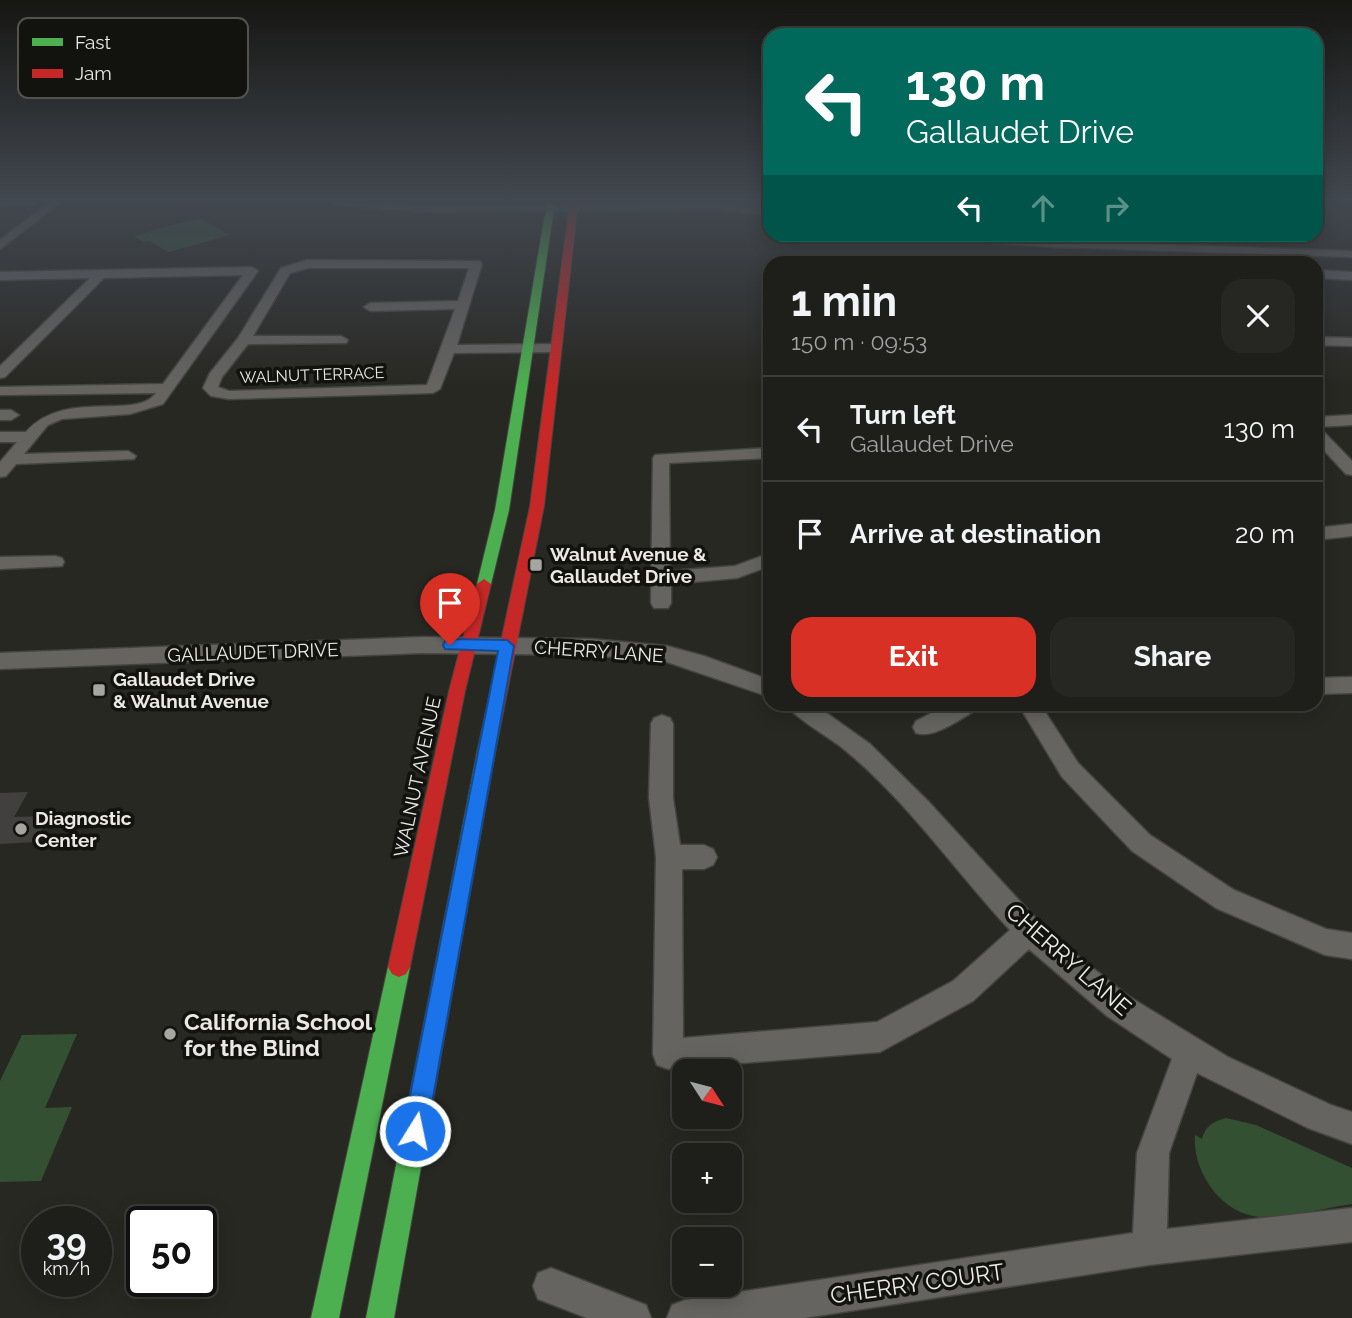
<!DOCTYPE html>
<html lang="en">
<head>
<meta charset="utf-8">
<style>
  :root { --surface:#1e1e1a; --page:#262723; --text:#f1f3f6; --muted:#a1a2a2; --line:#3c3c39; --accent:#d93025 }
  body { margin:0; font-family:Raleway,sans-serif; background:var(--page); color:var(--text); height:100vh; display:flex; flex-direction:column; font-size:26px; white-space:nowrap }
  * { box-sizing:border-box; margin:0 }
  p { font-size:23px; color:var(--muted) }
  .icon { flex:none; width:38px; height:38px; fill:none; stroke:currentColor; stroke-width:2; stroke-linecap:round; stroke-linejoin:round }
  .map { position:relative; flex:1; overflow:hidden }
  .sheet { position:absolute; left:763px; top:256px; width:560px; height:455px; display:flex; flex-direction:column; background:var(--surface); border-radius:21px; box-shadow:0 4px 18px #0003,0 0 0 2px var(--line) }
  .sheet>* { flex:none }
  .banner { position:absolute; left:763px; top:28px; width:560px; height:214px; border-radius:21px; box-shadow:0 4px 18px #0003,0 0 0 2px var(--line); background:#00695c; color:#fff; overflow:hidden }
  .needle { width:46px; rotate:126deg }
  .tools { position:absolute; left:672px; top:1059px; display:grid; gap:14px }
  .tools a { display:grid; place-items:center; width:70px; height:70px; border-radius:14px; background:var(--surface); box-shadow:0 4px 18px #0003,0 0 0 2px var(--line); font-size:35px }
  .speed { position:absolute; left:21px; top:1206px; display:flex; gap:14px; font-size:35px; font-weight:700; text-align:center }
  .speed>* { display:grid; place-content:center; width:91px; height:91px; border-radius:50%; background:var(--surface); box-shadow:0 4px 18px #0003,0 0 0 2px var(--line); line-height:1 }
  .speed small { font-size:18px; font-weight:400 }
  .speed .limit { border:4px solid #111; border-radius:10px; background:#fff; color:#111 }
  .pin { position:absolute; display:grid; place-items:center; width:60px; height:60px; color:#fff; margin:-72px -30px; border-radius:50% 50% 50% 0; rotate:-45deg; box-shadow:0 0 7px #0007 }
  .pin .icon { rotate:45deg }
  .me { position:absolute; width:77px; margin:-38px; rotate:10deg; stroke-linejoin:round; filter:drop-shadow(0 0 5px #0008) }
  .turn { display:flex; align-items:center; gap:24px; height:147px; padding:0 28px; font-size:32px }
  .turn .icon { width:91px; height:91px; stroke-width:2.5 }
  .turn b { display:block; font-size:49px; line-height:60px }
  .lanes { display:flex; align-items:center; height:66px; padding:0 28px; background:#0003; justify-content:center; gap:35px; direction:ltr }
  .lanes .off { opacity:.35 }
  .round { display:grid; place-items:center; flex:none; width:74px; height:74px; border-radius:21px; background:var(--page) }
  .summary { display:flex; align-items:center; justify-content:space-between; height:119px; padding:0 28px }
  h1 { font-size:42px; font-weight:700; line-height:52px }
  .action { display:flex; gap:14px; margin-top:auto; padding:14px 28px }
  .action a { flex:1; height:80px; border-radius:21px; background:var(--accent); color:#fff; font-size:28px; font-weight:700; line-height:80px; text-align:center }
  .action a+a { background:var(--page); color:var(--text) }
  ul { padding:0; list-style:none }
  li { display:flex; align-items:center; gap:21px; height:105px; padding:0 28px; border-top:2px solid var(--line) }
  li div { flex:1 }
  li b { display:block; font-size:26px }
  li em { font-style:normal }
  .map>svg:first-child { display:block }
</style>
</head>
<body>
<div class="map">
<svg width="1352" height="1318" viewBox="0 0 1352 1318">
  <rect width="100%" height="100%" fill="#282823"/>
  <path fill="#335033" d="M 202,219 L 230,235 L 168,252 L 150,241 L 144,242 L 134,236 L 191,220 Z
    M 77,1034 L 45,1108 L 72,1107 L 41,1181 L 0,1182 L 0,1081 L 22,1035 Z
    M 1226,1118 L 1256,1125 L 1352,1168 L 1352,1204 C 1326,1208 1284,1218 1260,1217 C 1221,1214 1192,1171 1195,1135 L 1202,1139 C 1206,1125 1213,1122 1226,1118 Z"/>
  <path fill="#41403f" d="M 28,792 L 14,817 L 49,816 L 35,842 L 0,844 L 0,793 Z"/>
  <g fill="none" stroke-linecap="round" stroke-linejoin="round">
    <g stroke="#444440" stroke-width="3">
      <path id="street" d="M 0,202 L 39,202 L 34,205 L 0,206 Z
        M 50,202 L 61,202 L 0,249 L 0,240 Z
        M 331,202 L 431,206 L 721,204 L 770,209 L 770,215 L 721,210 L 431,212 L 336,205 Z
        M 907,234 L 968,234 L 1055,241 L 1352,251 L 1352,257 L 1055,247 L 912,237 Z
        M 307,260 L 480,261 L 482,264 L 457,345 L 554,344 L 561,348 L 554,352 L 454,353 L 440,389 L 433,393 L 229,399 L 211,396 L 203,388 L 210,373 L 238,338 L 281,268 ZM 308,268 L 469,268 L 458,301 L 370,303 L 364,307 L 370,311 L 455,309 L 427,385 L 229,391 L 218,387 L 222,377 L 248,344 L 346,343 L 348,340 L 341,336 L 253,336 L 290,273 Z
        M 252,267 L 258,271 L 163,404 L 130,414 L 62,419 L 48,425 L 24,454 L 128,451 L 136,456 L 134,459 L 16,464 L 6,476 L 0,477 L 0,462 L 17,442 L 0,442 L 0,432 L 26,432 C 65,388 136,421 156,393 L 0,395 L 0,387 L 163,384 L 243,275 L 104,278 L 5,377 L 0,378 L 0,366 L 90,278 L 0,280 L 0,272 Z
        M 1316,270 L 1352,272 L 1352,280 L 1316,278 Z
        M 1316,337 L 1352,338 L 1352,346 L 1316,345 Z
        M 0,410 L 11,410 L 19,415 L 11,420 L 0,420 Z
        M 1352,415 L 1352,425 L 1316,427 L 1316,417 Z
        M 1316,428 L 1322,430 L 1352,461 L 1352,475 L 1346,474 L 1316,442 Z
        M 770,448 L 770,458 L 669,463 L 670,571 L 735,566 L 770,553 L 770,566 L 737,578 L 671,584 L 671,603 L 668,608 L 654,608 L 651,603 L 653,458 L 655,455 Z
        M 1352,524 L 1352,536 L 1316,540 L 1316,528 Z
        M 55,556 L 62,558 L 64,562 L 62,566 L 0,569 L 0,557 Z
        M 423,637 L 591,639 L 667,646 L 704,656 L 770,680 L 770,697 L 667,662 L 591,655 L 423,653 L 0,669 L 0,653 Z
        M 1352,677 L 1352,693 L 1316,694 L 1316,678 Z
        M 786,704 L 814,704 L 870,744 L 928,801 L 1038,921 L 1066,947 L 1128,996 L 1228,1057 L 1331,1105 L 1352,1112 L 1352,1144 L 1308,1128 L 1197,1073 L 1169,1153 L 1167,1229 L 1352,1208 L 1352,1242 L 1149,1265 L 804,1318 L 667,1318 L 672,1305 L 685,1300 L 1133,1233 L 1137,1153 L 1172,1059 L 1107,1016 L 1029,949 L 973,1001 L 880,1052 L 668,1069 L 657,1065 L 653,1054 L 656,857 L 649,798 L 651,724 L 654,718 L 662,715 L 670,718 L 673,724 L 673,798 L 680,845 L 704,845 L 713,849 L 717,857 L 713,865 L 704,869 L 682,869 L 683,1038 L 877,1022 L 953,981 L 1010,930 C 955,871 908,802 845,750 C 832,739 792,716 786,704 Z
        M 949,704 L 979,704 L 976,710 C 960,719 934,739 916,733 L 913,727 L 916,721 Z
        M 1018,704 L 1040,704 L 1078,763 L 1150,835 L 1234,890 L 1326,929 L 1352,933 L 1352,959 L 1325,955 L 1216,908 L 1132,851 L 1062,777 Z
        M 551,1268 L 646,1305 L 651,1318 L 587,1318 L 538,1299 L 533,1286 L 538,1273 Z"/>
    </g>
    <g stroke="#444440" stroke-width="2">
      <path id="fast" d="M 547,202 L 555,202 L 509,510 L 491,584 L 484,589 L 477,584 L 495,510 Z
        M 486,746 L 492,748 L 495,753 L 394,1318 L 366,1318 L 477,753 L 480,748 Z
        M 399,957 L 406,960 L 410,967 L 339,1318 L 311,1318 L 388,967 L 392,960 Z"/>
    </g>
    <g stroke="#444440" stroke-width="2">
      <path id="jam" d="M 570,202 L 578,202 L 544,506 L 495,753 L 492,758 L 486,760 L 480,758 L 477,753 L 530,506 Z
        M 484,579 L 491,584 L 465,691 L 410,967 L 406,974 L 399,977 L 392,974 L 388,967 L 449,691 L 477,584 Z"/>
    </g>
    <use href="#street" fill="#656461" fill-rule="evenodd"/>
    <use href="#fast" fill="#4caf50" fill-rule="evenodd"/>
    <use href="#jam" fill="#c62828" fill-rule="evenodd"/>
  </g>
  <linearGradient id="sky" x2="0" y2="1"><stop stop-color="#161613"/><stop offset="0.52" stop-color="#424850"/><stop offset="1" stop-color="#424850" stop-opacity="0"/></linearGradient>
  <rect width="1352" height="386" fill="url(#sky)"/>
  <path fill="#1a73e8" stroke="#114b97" stroke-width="2" d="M 450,639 L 507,640 L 514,646 L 427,1131 L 424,1140 L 415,1143 L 407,1140 L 403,1131 L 498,651 L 445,649 L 443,645 L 445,641 Z"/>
  <g fill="#a6a5a0" stroke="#12120e" stroke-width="2.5">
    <rect x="529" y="558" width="14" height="14" rx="3.5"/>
    <rect x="92" y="683" width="14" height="14" rx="3.5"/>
    <circle cx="21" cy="829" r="7"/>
    <circle cx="170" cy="1034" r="7"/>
  </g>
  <g text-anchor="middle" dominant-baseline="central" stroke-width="7" stroke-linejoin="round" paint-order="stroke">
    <g font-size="16" fill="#eae9e4" stroke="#12120e">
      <text transform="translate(312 375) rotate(-2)">WALNUT TERRACE</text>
    </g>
    <g font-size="19" font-weight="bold" fill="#eae9e4" stroke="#12120e" text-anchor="start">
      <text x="550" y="554">Walnut Avenue &amp;<tspan x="550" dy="22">Gallaudet Drive</tspan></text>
      <text x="113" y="679">Gallaudet Drive<tspan x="113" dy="22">&amp; Walnut Avenue</tspan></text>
      <text x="35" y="818">Diagnostic<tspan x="35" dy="22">Center</tspan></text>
    </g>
    <g font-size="19" fill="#eae9e4" stroke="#12120e">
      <text transform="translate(599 651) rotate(4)">CHERRY LANE</text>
      <text transform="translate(253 652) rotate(-2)">GALLAUDET DRIVE</text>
      <text transform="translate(417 777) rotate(-78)">WALNUT AVENUE</text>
    </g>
    <g font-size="23" fill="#eae9e4" stroke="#12120e">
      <text transform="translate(1069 959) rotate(41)">CHERRY LANE</text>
      <text transform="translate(917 1283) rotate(-8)">CHERRY COURT</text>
    </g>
    <g font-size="23" font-weight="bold" fill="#eae9e4" stroke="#12120e" text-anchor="start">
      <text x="184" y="1021">California School<tspan x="184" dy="26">for the Blind</tspan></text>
    </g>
  </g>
  <rect x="18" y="18" width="230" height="80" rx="10" fill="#12120e" stroke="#53524e" stroke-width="2"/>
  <rect x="32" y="38" width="31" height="8" fill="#4caf50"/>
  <rect x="32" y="69" width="31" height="9" fill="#c62828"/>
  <g font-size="19" fill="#eae9e4">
    <text x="75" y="49">Fast</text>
    <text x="75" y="80">Jam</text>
  </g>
</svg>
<div class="tools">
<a><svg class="needle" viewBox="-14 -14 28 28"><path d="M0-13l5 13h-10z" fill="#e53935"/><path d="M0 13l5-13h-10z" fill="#a1a2a2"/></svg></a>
<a>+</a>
<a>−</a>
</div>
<div class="speed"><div>39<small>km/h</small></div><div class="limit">50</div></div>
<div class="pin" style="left:450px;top:645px;background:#d93025"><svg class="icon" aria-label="arrive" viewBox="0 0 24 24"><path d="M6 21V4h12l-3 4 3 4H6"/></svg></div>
<svg class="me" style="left:415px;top:1131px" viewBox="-20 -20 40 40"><circle r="17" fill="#1a73e8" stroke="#fff" stroke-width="3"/><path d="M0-11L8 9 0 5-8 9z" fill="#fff"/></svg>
<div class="banner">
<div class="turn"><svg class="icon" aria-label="left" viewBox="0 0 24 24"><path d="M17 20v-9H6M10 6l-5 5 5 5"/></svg><div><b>130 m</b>Gallaudet Drive</div></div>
<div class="lanes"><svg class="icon" aria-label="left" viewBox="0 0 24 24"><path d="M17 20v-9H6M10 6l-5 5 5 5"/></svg><svg class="icon off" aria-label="ahead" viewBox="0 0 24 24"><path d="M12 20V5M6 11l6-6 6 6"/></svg><svg class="icon off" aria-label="right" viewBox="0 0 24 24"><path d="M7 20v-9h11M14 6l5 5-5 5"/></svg></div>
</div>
<section class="sheet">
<div class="summary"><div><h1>1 min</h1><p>150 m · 09:53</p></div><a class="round"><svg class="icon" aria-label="close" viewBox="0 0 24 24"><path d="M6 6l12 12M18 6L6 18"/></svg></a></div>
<ul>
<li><svg class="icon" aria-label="left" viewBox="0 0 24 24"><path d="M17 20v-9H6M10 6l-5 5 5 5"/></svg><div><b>Turn left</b><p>Gallaudet Drive</p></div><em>130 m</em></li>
<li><svg class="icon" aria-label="arrive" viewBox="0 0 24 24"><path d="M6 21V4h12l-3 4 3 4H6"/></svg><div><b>Arrive at destination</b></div><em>20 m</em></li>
</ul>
<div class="action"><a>Exit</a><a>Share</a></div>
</section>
</div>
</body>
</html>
